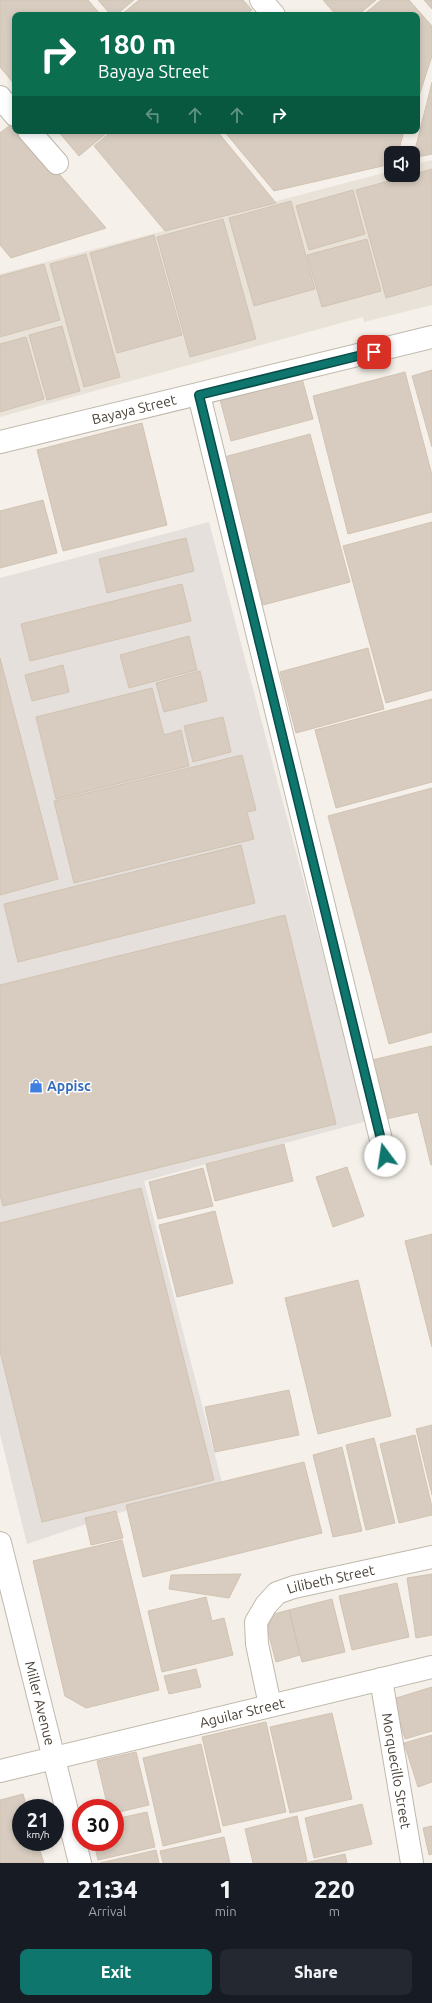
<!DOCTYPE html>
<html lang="en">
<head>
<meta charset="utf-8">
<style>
  :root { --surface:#171b24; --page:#242831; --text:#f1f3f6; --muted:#9ea1a6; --accent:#0f766e }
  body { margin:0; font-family:Ubuntu,sans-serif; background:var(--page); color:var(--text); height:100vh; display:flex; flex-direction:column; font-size:15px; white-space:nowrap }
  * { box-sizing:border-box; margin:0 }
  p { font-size:13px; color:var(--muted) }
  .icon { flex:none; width:22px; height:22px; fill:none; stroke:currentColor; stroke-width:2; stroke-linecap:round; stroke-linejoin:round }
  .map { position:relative; height:1863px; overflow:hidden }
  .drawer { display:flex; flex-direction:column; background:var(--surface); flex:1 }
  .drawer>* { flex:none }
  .guide { position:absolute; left:12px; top:12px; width:408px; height:122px; border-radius:8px; box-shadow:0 2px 6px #0003; background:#0b6e4f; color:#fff; overflow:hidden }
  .tools { position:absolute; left:384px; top:146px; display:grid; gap:8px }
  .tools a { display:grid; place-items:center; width:36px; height:36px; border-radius:8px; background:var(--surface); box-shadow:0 2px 6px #0003; font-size:20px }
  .speed { position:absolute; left:12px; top:1799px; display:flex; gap:8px; font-size:20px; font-weight:700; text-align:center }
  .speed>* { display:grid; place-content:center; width:52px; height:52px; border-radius:50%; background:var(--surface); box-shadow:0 2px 6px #0003; line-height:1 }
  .speed small { font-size:10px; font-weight:400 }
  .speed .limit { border:6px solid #d22; background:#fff; color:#111 }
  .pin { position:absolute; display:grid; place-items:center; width:34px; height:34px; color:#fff; margin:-17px; border-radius:8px; box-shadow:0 2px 6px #0006 }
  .me { position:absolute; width:44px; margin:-22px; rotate:346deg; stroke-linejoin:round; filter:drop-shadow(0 0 3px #0008) }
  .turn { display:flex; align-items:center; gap:14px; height:84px; padding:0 20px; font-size:18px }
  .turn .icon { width:52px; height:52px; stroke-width:2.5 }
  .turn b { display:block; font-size:28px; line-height:34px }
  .lanes { display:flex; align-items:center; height:38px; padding:0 20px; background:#0003; justify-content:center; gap:20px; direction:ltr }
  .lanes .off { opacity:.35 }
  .eta { display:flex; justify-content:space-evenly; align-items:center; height:68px; text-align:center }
  .eta b { font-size:24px; font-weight:800; line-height:28px }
  .action { display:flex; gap:8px; margin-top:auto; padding:8px 20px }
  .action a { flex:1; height:46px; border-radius:8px; background:var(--accent); color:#fff; font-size:16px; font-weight:800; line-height:46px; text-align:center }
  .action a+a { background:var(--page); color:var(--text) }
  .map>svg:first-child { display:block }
</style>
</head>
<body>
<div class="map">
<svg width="432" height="1863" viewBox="0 0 432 1863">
  <rect width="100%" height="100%" fill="#f5f1ea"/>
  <path fill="#e9e2d8" d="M 432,160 L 432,305 L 364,322 L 363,317 L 0,417 L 0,274 L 391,171 L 391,175 L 413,175 L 413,165 Z"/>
  <path fill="#e5e0db" d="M 209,522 L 367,1121 L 144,1181 L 222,1482 L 176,1494 L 27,1544 L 0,1434 L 0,578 Z"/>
  <path fill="#d7ccbf" stroke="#d2c3b2" d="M 0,0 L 88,0 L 101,15 L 15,15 L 15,85 L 0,67 Z
    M 98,0 L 134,0 L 116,15 L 111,15 Z
    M 139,0 L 243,0 L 252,10 L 245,15 L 121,15 Z
    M 323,0 L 376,0 L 358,15 L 336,15 Z
    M 381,0 L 409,0 L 432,26 L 432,56 L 417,102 L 417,15 L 363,15 Z
    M 424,0 L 432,0 L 432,9 Z
    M 432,82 L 432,154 L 413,158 Z
    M 14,122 L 15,131 L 22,131 L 106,228 L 11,258 L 0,245 L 0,133 Z
    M 58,131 L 109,131 L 79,156 Z
    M 112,131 L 217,131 L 276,203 L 165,231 L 94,146 Z
    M 224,131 L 404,131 L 398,153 L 391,153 L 391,164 L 274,191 Z
    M 432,169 L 432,285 L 386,298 L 356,190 Z
    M 353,190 L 365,234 L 309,250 L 296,206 Z
    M 291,201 L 315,289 L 254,306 L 229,218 Z
    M 223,219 L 256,339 L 190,357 L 157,237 Z
    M 154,235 L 182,335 L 117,353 L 90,253 Z
    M 367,239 L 381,291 L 322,307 L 307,255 Z
    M 86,254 L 120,377 L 84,387 L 50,264 Z
    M 44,264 L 60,320 L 0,337 L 0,276 Z
    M 62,326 L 80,391 L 47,400 L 29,335 Z
    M 26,337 L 44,399 L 0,412 L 0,344 Z
    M 432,370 L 432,447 L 412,376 Z
    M 300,371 L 313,419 L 231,441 L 218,392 Z
    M 405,372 L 432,475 L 432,512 L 348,534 L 313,396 Z
    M 142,423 L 167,525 L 63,551 L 37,450 Z
    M 310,434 L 350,582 L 263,605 L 224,457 Z
    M 43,500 L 57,553 L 0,568 L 0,511 Z
    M 432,522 L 432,690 L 386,703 L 343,546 Z
    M 186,538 L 194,571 L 107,593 L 99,559 Z
    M 182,584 L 191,621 L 30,661 L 21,624 Z
    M 189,636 L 197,670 L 129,688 L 120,655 Z
    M 368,648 L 384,709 L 296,733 L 280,672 Z
    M 0,658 L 58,879 L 0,895 Z
    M 63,665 L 69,692 L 32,701 L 25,675 Z
    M 200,671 L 207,701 L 164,712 L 156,683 Z
    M 152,688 L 164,735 L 181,730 L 189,766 L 56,799 L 36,717 Z
    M 432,699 L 432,782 L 336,808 L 315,730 Z
    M 223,717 L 231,752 L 193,762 L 184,726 Z
    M 242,755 L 256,810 L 247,812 L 254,839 L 74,883 L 54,801 Z
    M 432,788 L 432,1032 L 389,1044 L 328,816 Z
    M 241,845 L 255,903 L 18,962 L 4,904 Z
    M 285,915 L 336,1124 L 3,1206 L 0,1195 L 0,985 Z
    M 432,1046 L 432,1165 L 431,1165 L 418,1112 L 386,1119 L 372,1060 Z
    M 284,1144 L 293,1181 L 215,1201 L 206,1164 Z
    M 347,1167 L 364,1216 L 333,1227 L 316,1177 Z
    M 203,1168 L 213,1206 L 158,1219 L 149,1182 Z
    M 141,1188 L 214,1480 L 42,1522 L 0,1351 L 0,1223 Z
    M 215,1211 L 233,1283 L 177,1297 L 159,1225 Z
    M 432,1234 L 432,1347 L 405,1241 Z
    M 358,1280 L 391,1416 L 318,1434 L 285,1298 Z
    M 289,1390 L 299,1435 L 215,1452 L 205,1407 Z
    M 432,1425 L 432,1495 L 416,1429 Z
    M 415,1435 L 432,1507 L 432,1515 L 399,1523 L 380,1444 Z
    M 374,1438 L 395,1523 L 366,1530 L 346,1445 Z
    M 342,1447 L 362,1531 L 333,1537 L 313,1455 Z
    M 304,1462 L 322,1533 L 143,1577 L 126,1505 Z
    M 116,1511 L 123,1538 L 91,1545 L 85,1518 Z
    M 122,1540 L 159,1690 L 86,1708 L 65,1696 L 33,1561 Z
    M 241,1574 L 229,1598 L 169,1589 L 171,1575 Z
    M 432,1574 L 432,1635 L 416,1638 L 407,1578 Z
    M 397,1583 L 409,1637 L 352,1650 L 339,1596 Z
    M 206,1597 L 212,1621 L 224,1618 L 233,1655 L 162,1672 L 148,1611 Z
    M 332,1599 L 345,1652 L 302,1662 L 289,1610 Z
    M 289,1610 L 300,1655 L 276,1662 L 267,1628 L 274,1614 Z
    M 196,1669 L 201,1687 L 169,1694 L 164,1676 Z
    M 432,1687 L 432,1731 L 405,1739 L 393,1699 Z
    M 332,1713 L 352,1799 L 290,1813 L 270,1727 Z
    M 266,1722 L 286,1812 L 223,1826 L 202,1737 Z
    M 432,1735 L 432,1782 L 418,1787 L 404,1743 Z
    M 201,1744 L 221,1832 L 163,1846 L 143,1758 Z
    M 136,1752 L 149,1805 L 115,1813 L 115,1808 L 108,1808 L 97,1761 Z
    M 23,1794 L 27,1808 L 21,1808 L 21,1842 L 37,1842 L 44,1863 L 0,1863 L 0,1800 Z
    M 362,1804 L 372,1844 L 314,1858 L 305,1818 Z
    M 147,1812 L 155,1847 L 98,1860 L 94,1842 L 115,1842 L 115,1819 Z
    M 297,1816 L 307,1861 L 300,1863 L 253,1863 L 245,1829 Z
    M 432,1826 L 432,1854 L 429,1855 L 423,1828 Z
    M 224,1837 L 230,1863 L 163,1863 L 160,1851 Z
    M 156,1850 L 159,1863 L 100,1863 Z
    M 345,1854 L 347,1863 L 305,1863 Z"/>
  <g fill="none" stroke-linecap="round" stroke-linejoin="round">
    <g stroke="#c1b8ac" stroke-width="24">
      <g id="minor">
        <path d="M 261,0 L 274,15"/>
        <path d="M 0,97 L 15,115"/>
        <path d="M 29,131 L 57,163"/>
        <path d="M 199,395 L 385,1156"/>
        <path id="s1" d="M 0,442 L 432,337"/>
        <path id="s2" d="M 0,1543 L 80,1863"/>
        <path id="s3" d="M 381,1679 L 412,1863"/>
        <path id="s4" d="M 270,1705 L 257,1644 L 256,1622 L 266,1605 L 277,1593 L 294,1587 L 432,1557"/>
        <path id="s5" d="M 0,1771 L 432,1667"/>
      </g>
    </g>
    <use href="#minor" stroke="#fff" stroke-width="22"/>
  </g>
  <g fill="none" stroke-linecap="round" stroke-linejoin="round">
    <g stroke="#0a4d48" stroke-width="10">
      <path id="route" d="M 374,352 L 199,395 L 385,1156"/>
    </g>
    <use href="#route" stroke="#0f766e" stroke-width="7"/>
  </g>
  <defs>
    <g id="shop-bare" transform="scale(1.08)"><path d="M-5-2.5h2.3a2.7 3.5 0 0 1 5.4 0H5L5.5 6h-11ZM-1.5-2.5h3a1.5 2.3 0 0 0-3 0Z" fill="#3f7fe0" stroke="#fff" stroke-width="2.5" paint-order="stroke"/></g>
  </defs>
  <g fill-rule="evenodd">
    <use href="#shop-bare" x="36" y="1086"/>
  </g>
  <g text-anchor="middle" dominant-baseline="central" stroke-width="3" stroke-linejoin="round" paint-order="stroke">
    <g font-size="14" fill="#4a4138" stroke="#fff">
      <text stroke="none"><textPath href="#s1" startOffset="138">Bayaya Street</textPath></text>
      <text stroke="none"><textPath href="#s4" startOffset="176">Lilibeth Street</textPath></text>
      <text stroke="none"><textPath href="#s2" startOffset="165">Miller Avenue</textPath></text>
      <text stroke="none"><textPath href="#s5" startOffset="249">Aguilar Street</textPath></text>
      <text stroke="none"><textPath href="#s3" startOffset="93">Morquecillo Street</textPath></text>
    </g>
    <g font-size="14" font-weight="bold" fill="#366cbe" stroke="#fff" text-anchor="start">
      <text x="47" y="1086">Appisc</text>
    </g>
  </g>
</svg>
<div class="tools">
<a><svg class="icon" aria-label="sound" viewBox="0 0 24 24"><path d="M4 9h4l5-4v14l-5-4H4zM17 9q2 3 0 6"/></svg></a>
</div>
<div class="speed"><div>21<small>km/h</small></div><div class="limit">30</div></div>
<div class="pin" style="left:374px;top:352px;background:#d93025"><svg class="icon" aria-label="arrive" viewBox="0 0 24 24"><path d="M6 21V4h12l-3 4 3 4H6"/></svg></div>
<svg class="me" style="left:385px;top:1156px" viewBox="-20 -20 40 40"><circle r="19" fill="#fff"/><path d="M0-13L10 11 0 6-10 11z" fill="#0f766e"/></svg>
<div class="guide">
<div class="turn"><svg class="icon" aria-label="right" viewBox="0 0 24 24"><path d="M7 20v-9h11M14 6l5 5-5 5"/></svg><div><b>180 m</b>Bayaya Street</div></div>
<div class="lanes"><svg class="icon off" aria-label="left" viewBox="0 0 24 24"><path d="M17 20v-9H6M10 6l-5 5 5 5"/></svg><svg class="icon off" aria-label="ahead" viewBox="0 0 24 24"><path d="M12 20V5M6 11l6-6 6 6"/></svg><svg class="icon off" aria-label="ahead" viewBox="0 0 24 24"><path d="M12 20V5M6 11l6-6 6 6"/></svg><svg class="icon" aria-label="right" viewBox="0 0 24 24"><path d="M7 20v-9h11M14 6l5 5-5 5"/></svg></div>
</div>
</div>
<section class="drawer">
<div class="eta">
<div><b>21:34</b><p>Arrival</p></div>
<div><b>1</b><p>min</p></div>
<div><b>220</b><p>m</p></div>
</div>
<div class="action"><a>Exit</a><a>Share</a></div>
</section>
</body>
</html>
